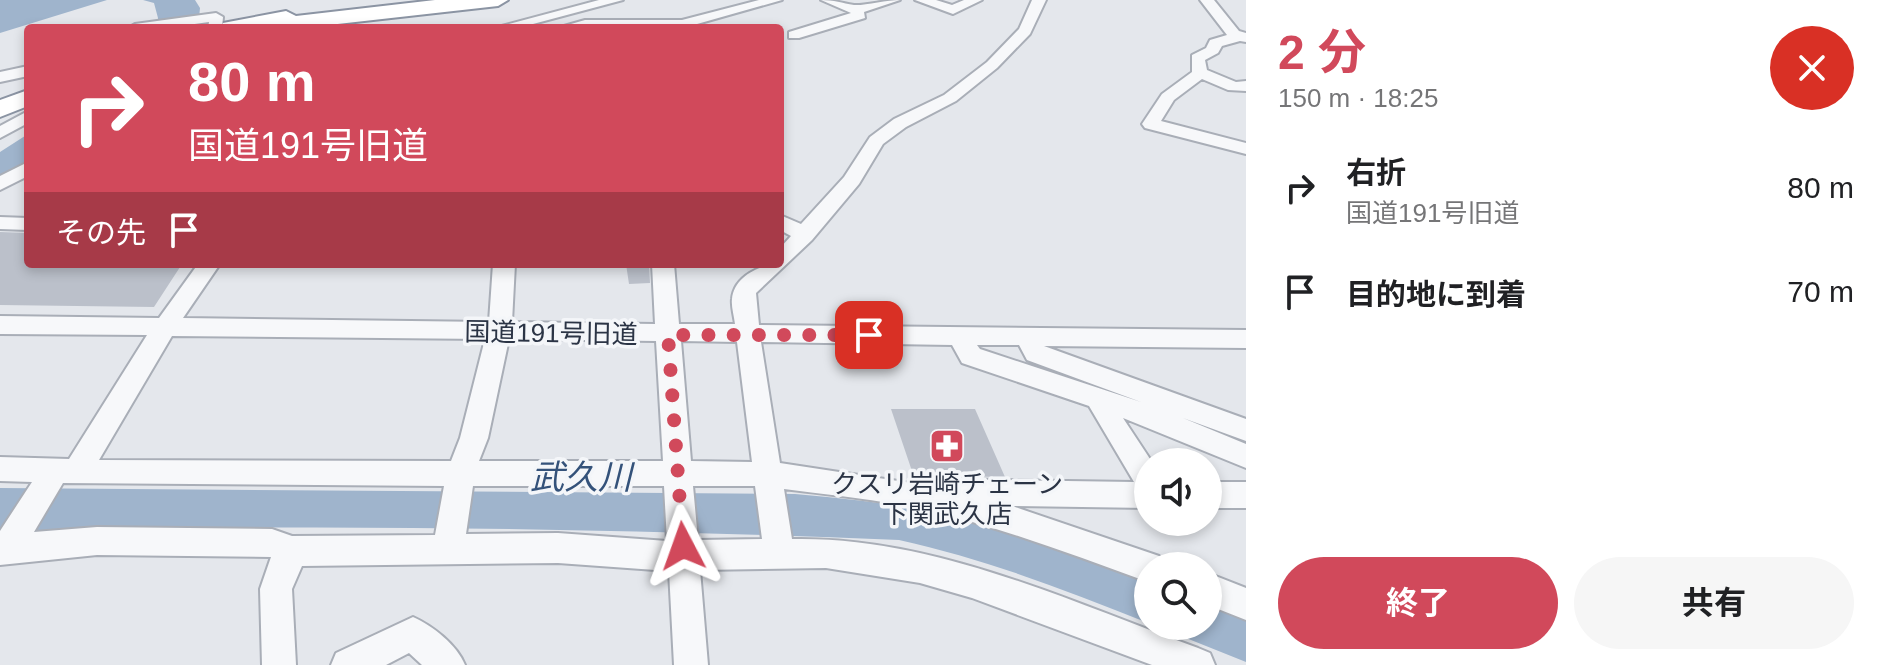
<!DOCTYPE html>
<html lang="ja">
<head>
<meta charset="utf-8">
<style>
  :root { --surface:#fff; --page:#f6f6f6; --text:#202124; --muted:#757577; --accent:#d1495b }
  body { margin:0; font-family:Arial,"Noto Sans JP",sans-serif; background:var(--page); color:var(--text); height:100vh; display:flex; flex-direction:column; font-size:30px; white-space:nowrap }
  * { box-sizing:border-box; margin:0 }
  p { font-size:26px; color:var(--muted) }
  .icon { flex:none; width:44px; height:44px; fill:none; stroke:currentColor; stroke-width:2; stroke-linecap:round; stroke-linejoin:round }
  .map { position:relative; flex:1; overflow:hidden }
  .panel { display:flex; flex-direction:column; background:var(--surface); width:640px }
  .panel>* { flex:none }
  .guide { position:absolute; left:24px; top:24px; width:760px; height:244px; border-radius:8px; box-shadow:0 4px 12px #0003; background:#d1495b; color:#fff; overflow:hidden }
  .fabs { position:absolute; left:1134px; top:448px; display:grid; gap:16px }
  .fabs a { display:grid; place-items:center; width:88px; height:88px; border-radius:50%; background:var(--surface); box-shadow:0 4px 12px #0003; font-size:40px }
  .pin { position:absolute; display:grid; place-items:center; width:68px; height:68px; color:#fff; margin:-34px; border-radius:16px; box-shadow:0 4px 12px #0006 }
  .me { position:absolute; width:88px; margin:-44px; rotate:356deg; stroke-linejoin:round; filter:drop-shadow(0 0 6px #0008) }
  .turn { display:flex; align-items:center; gap:28px; height:168px; padding:0 32px; font-size:36px }
  .turn .icon { width:104px; height:104px; stroke-width:2.5 }
  .turn b { display:block; font-size:56px; line-height:68px }
  .then { display:flex; align-items:center; height:76px; padding:0 32px; background:#0003; gap:16px; font-size:30px }
  .round { display:grid; place-items:center; flex:none; width:84px; height:84px; border-radius:42px; background:var(--page) }
  .overview { display:flex; align-items:center; justify-content:space-between; height:136px; padding:0 32px }
  h1 { font-size:48px; font-weight:700; line-height:60px; color:var(--accent) }
  .primary-button { display:flex; gap:16px; margin-top:auto; padding:16px 32px }
  .primary-button a { flex:1; height:92px; border-radius:48px; background:var(--accent); color:#fff; font-size:32px; font-weight:700; line-height:92px; text-align:center }
  .primary-button a+a { background:var(--page); color:var(--text) }
  ul { padding:0; list-style:none }
  li { display:flex; align-items:center; gap:24px; height:104px; padding:0 32px }
  li div { flex:1 }
  li b { display:block; font-size:30px }
  li em { font-style:normal }
  main { display:flex; flex:1; min-height:0 }
  .map>svg:first-child { display:block }
</style>
</head>
<body>
<main>
<div class="map">
<svg width="1246" height="665" viewBox="0 0 1246 665">
  <rect width="100%" height="100%" fill="#e4e7ec"/>
  <path fill="#9fb4cc" d="M 0,0 L 107,0 L 0,33 Z
    M 143,0 L 195,0 L 200,8 L 198,28 L 157,28 L 158,18 L 154,3 Z
    M 28,134 L 28,162 L 0,179 L 0,152 Z
    M 0,488 L 795,494 C 849,499 902,504 955,517 C 1021,533 1084,559 1148,583 L 1148,623 C 1066,590 985,559 899,540 C 600,528 299,523 0,532 Z
    M 1208,605 L 1246,620 L 1246,662 L 1156,626 L 1208,626 Z"/>
  <path fill="#bbc0ca" d="M 0,232 L 28,233 L 28,264 L 182,264 L 154,307 L 0,305 Z
    M 626,264 L 649,264 L 650,283 L 629,284 Z
    M 891,409 L 975,409 L 1005,477 L 943,476 L 930,483 L 915,480 Z"/>
  <g fill="none" stroke-linecap="round" stroke-linejoin="round">
    <g stroke="#a9aeb7" stroke-width="4">
      <path id="minor" d="M 599,0 L 623,0 L 518,28 L 494,28 Z
        M 759,0 L 782,0 L 683,28 L 557,28 L 585,20 L 682,20 Z
        M 821,0 C 834,0 842,3 854,5 C 863,6 887,0 900,0 L 864,12 L 865,18 L 799,38 L 789,38 L 789,32 L 851,13 Z
        M 915,0 L 936,0 L 952,5 L 964,0 L 982,0 L 953,14 Z
        M 1032,0 L 1046,0 L 1030,34 L 997,68 L 956,101 L 906,127 L 883,144 L 859,184 L 812,240 L 756,293 L 759,325 L 1246,330 L 1246,348 L 1044,346 L 1246,419 L 1246,441 L 1183,418 L 1246,444 L 1246,468 L 1123,418 L 1152,462 L 1148,462 L 1148,508 L 1012,506 L 1159,556 L 1163,566 L 1148,566 L 1148,582 C 1067,553 986,521 901,505 C 862,498 823,494 784,489 L 792,539 C 933,536 1068,601 1198,648 L 1210,653 L 1215,665 L 1152,665 L 972,598 L 920,583 L 826,568 L 700,570 L 708,665 L 674,665 L 669,571 L 558,563 L 302,566 L 292,589 L 296,665 L 262,665 L 260,589 L 271,557 L 97,555 L 0,565 L 0,531 L 32,482 L 0,481 L 0,457 L 69,459 L 147,335 L 0,334 L 0,316 L 159,318 L 198,264 L 220,264 L 183,318 L 489,322 L 493,264 L 515,264 L 512,322 L 655,324 L 652,264 L 674,264 L 679,324 L 735,324 C 734,316 731,306 732,299 C 734,276 761,264 780,264 L 780,248 L 791,236 L 780,230 L 780,215 L 801,224 L 844,177 L 870,137 L 894,119 L 944,95 L 987,62 L 1019,29 ZM 172,336 L 485,339 L 460,438 L 451,461 L 99,460 ZM 509,339 L 656,341 L 663,461 L 479,461 L 488,438 ZM 681,341 L 737,342 L 752,462 L 691,461 ZM 761,342 L 952,345 L 962,363 L 1089,406 L 1134,482 L 943,479 L 931,486 L 780,463 ZM 977,345 L 1019,345 L 1027,360 L 1141,402 L 980,349 ZM 63,483 L 444,486 L 435,535 L 292,536 L 272,529 L 97,527 L 34,532 ZM 473,486 L 664,486 L 667,541 L 558,533 L 466,534 ZM 693,486 L 755,486 L 762,539 L 698,540 Z
        M 1200,0 L 1214,0 L 1239,31 L 1246,33 L 1246,42 L 1240,41 L 1222,46 L 1218,53 L 1205,60 L 1207,70 L 1236,82 L 1246,81 L 1246,91 L 1228,90 L 1202,79 L 1174,100 L 1161,121 L 1246,143 L 1246,154 L 1145,128 L 1142,124 L 1162,94 L 1192,72 L 1192,55 L 1206,48 L 1210,40 L 1227,35 Z
        M 216,13 L 223,17 L 222,28 L 208,28 L 209,22 L 166,28 L 128,28 L 135,24 Z
        M 28,66 L 28,76 L 0,82 L 0,72 Z
        M 28,111 L 28,123 L 0,138 L 0,126 Z
        M 28,162 L 28,176 L 0,190 L 0,176 Z
        M 0,217 L 28,218 L 28,230 L 0,229 Z
        M 1208,482 L 1246,482 L 1246,508 L 1208,508 Z
        M 1208,573 L 1246,588 L 1246,620 L 1208,605 Z
        M 413,617 C 433,626 457,645 465,665 L 422,665 L 409,653 L 386,665 L 331,665 L 336,653 Z"/>
    </g>
    <g stroke="#8b94a3" stroke-width="4">
      <path id="highway" d="M 435,0 L 508,0 L 498,6 L 302,28 L 220,28 L 223,23 L 286,11 L 296,16 Z
        M 28,90 L 28,106 L 0,117 L 0,100 Z"/>
    </g>
    <use href="#minor" fill="#f7f8fa" fill-rule="evenodd"/>
    <use href="#highway" fill="#fff" fill-rule="evenodd"/>
  </g>
  <g fill="none" stroke-linecap="round" stroke-linejoin="round">
    <path stroke="#d1495b" stroke-width="14" stroke-dasharray="0 25.2" d="M 683,546 L 668,335 L 869,335"/>
  </g>
  <defs>
    <g id="pharmacy-square" transform="scale(1.8)"><rect x="-9" y="-9" width="18" height="18" rx="4" fill="#d1495b" stroke="#f4f6f9"/><path d="M-2-6h4v4h4v4h-4v4h-4v-4h-4v-4h4Z" fill="#fff"/></g>
  </defs>
  <g fill-rule="evenodd">
    <use href="#pharmacy-square" x="947" y="446"/>
  </g>
  <g text-anchor="middle" dominant-baseline="central" stroke-width="7" stroke-linejoin="round" paint-order="stroke">
    <g font-size="26" fill="#2b3445" stroke="#f4f6f9">
      <text transform="translate(551 333) rotate(1)">国道191号旧道</text>
    </g>
    <g font-size="26" fill="#2b3445" stroke="#f4f6f9">
      <text x="947" y="484">クスリ岩崎チェーン<tspan x="947" dy="30">下関武久店</tspan></text>
    </g>
    <g font-size="34" font-style="italic" fill="#34527a" stroke="#f4f6f9">
      <text x="581" y="477">武久川</text>
    </g>
  </g>
</svg>
<div class="fabs">
<a><svg class="icon" aria-label="sound" viewBox="0 0 24 24"><path d="M4 9h4l5-4v14l-5-4H4zM17 9q2 3 0 6"/></svg></a>
<a><svg class="icon" aria-label="search" viewBox="0 0 24 24"><circle cx="10" cy="10" r="6"/><path d="M15 15l6 6"/></svg></a>
</div>
<div class="pin" style="left:869px;top:335px;background:#d93025"><svg class="icon" aria-label="arrive" viewBox="0 0 24 24"><path d="M6 21V4h12l-3 4 3 4H6"/></svg></div>
<svg class="me" style="left:683px;top:546px" viewBox="-20 -20 40 40"><path d="M0-17L14 15 0 8-14 15z" fill="#d1495b" stroke="#fff" stroke-width="4"/></svg>
<div class="guide">
<div class="turn"><svg class="icon" aria-label="right" viewBox="0 0 24 24"><path d="M7 20v-9h11M14 6l5 5-5 5"/></svg><div><b>80 m</b>国道191号旧道</div></div>
<div class="then">その先<svg class="icon" aria-label="arrive" viewBox="0 0 24 24"><path d="M6 21V4h12l-3 4 3 4H6"/></svg></div>
</div>
</div>
<section class="panel">
<div class="overview"><div><h1>2 分</h1><p>150 m · 18:25</p></div><a class="round" style="background:#d93025;color:#fff"><svg class="icon" aria-label="close" viewBox="0 0 24 24"><path d="M6 6l12 12M18 6L6 18"/></svg></a></div>
<ul>
<li><svg class="icon" aria-label="right" viewBox="0 0 24 24"><path d="M7 20v-9h11M14 6l5 5-5 5"/></svg><div><b>右折</b><p>国道191号旧道</p></div><em>80 m</em></li>
<li><svg class="icon" aria-label="arrive" viewBox="0 0 24 24"><path d="M6 21V4h12l-3 4 3 4H6"/></svg><div><b>目的地に到着</b></div><em>70 m</em></li>
</ul>
<div class="primary-button"><a>終了</a><a>共有</a></div>
</section>
</main>
</body>
</html>
